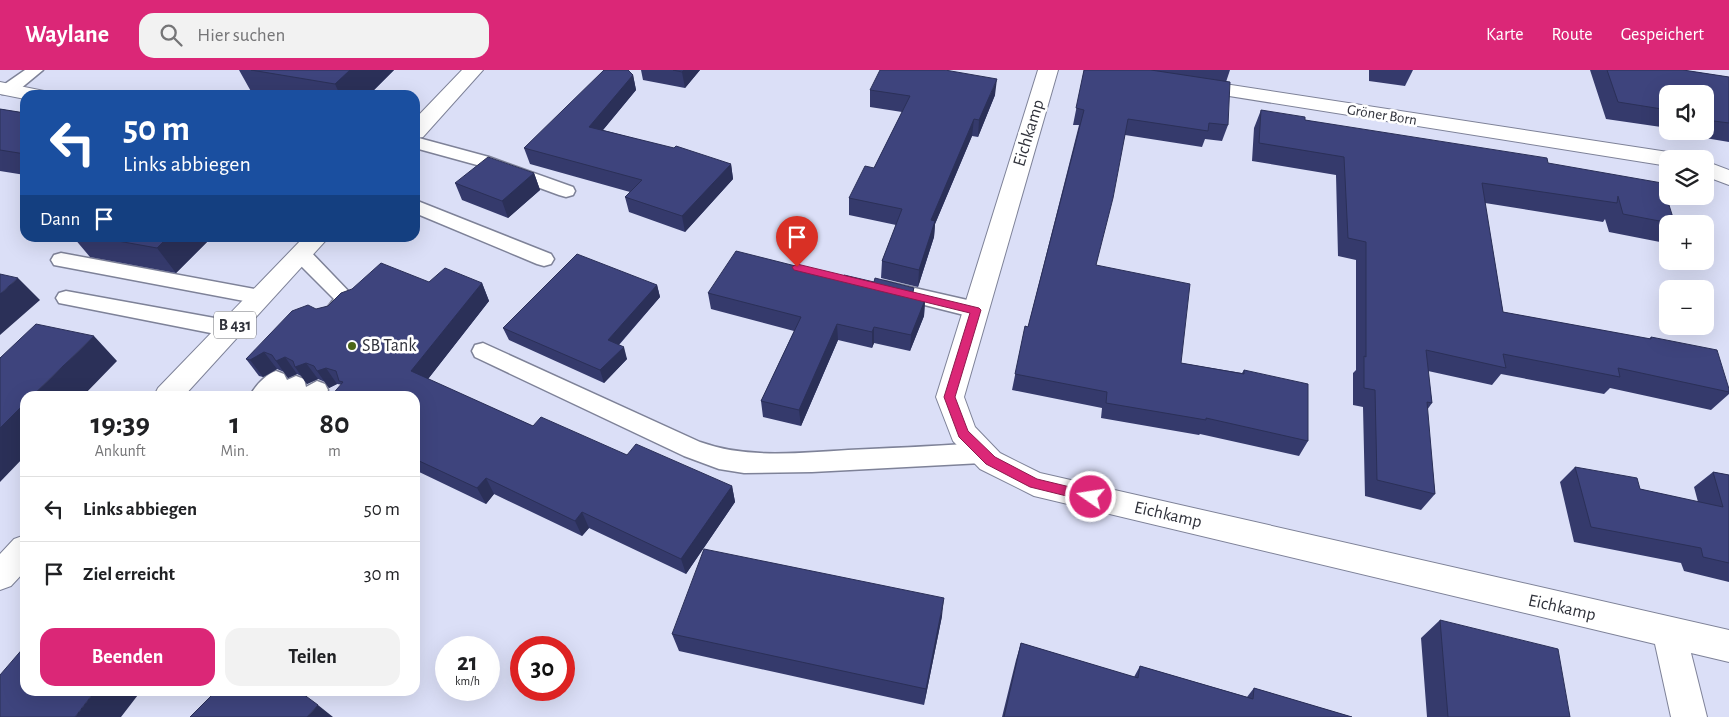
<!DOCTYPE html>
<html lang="de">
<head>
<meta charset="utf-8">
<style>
  :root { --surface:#fff; --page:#f2f2f2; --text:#202124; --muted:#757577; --line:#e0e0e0; --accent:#db2777 }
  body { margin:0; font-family:"Alegreya Sans",sans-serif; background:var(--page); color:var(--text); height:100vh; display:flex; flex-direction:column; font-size:19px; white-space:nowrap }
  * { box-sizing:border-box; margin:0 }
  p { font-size:16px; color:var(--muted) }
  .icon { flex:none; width:28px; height:28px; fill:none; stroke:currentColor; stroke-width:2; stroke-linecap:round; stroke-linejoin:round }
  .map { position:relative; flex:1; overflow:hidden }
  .panel { position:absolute; left:20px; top:321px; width:400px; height:305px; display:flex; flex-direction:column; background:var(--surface); border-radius:15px; box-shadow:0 5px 20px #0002 }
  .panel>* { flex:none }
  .banner { position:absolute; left:20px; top:20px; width:400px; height:152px; border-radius:15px; box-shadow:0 5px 20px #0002; background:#1a4fa0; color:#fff; overflow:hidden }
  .fabs { position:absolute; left:1659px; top:15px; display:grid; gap:10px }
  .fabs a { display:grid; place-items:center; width:55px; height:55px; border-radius:10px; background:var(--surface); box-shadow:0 5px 20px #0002; font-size:25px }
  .speed { position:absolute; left:435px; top:566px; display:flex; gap:10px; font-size:25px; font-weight:700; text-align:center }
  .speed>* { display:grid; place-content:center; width:65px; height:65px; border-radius:50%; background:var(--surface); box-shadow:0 5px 20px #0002; line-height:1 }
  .speed small { font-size:12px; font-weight:400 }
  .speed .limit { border:8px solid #d22; background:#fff; color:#111 }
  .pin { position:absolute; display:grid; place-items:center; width:42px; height:42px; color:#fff; margin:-51px -21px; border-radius:50% 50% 50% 0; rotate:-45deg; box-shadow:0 0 5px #0007 }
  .pin .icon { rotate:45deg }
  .me { position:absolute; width:55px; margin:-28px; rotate:283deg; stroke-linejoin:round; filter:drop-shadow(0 0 4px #0008) }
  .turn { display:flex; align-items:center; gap:18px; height:105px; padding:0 20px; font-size:22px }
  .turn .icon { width:65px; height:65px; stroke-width:2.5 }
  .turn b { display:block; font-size:35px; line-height:42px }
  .then { display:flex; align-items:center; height:48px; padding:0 20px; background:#0003; gap:10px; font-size:19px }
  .eta { display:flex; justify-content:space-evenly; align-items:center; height:85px; text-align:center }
  .eta b { font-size:30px; font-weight:700; line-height:35px }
  .cta { display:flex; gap:10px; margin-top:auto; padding:10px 20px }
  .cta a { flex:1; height:58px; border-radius:15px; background:var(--accent); color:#fff; font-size:20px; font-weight:700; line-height:58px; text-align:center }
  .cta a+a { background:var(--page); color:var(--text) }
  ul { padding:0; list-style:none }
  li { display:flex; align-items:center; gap:15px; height:65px; padding:0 20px; border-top:1px solid var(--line) }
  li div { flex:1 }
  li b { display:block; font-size:19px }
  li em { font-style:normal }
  header { display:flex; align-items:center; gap:30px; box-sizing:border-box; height:70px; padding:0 25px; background:var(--accent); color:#fff }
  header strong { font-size:24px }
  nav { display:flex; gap:28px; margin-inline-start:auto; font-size:18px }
  .search { width:350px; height:45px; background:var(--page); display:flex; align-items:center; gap:12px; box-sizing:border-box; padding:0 18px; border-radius:15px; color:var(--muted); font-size:19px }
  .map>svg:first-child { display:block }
</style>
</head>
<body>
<header>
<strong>Waylane</strong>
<div class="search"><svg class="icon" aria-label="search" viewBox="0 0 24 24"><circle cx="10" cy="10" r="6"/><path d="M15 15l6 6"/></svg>Hier suchen</div>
<nav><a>Karte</a><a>Route</a><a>Gespeichert</a></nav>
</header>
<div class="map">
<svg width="1729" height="647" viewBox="0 0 1729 647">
  <rect width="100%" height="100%" fill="#dbdff7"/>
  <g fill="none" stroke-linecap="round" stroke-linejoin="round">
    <g stroke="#7e8298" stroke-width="3">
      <path id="service" d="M 25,0 L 43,0 L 14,24 L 2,24 L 0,20 L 2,16 Z
        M 415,67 L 489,87 L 573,117 L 575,121 L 573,125 L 566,127 L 559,125 L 477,95 L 415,78 Z
        M 415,130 L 551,184 L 554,189 L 551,194 L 544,196 L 537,194 L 415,143 Z
        M 301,177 L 308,179 L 356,229 C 349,242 340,257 324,252 L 320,247 L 334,229 L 294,189 L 291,184 L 294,179 Z
        M 61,183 L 260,220 L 267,222 L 270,227 L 267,232 L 260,234 L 54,195 L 51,190 L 54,185 Z
        M 884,211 L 976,232 L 983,235 L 986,240 L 983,245 L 976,248 L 877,223 L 874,218 L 877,213 Z
        M 66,221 L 231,251 L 239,253 L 242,259 L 239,265 L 231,267 L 59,233 L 56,228 L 59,223 Z
        M 483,273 L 700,372 C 747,389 799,383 848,380 C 893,378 937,376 982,373 L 990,376 L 994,383 L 990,390 L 982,393 L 812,402 L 744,403 L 719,399 L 684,386 L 475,287 L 472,281 L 475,275 Z
        M 276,301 L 284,304 L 287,310 L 296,306 L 304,309 L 306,317 L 317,311 L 325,314 L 328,320 L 325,326 L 250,326 C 255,316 265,305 276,301 Z"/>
    </g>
    <g stroke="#7e8298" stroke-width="2">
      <path id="minor" d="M 1038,0 L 1058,0 L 964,327 L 975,357 L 1000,383 L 1040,403 L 1729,560 L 1729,592 L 1691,583 L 1707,647 L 1671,647 L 1655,574 L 1034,426 L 980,399 L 953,371 L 936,327 Z
        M 1192,9 L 1668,82 L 1676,84 L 1679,89 L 1668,89 L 1668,96 L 1185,19 L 1182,15 L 1185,11 Z
        M 0,12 L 44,21 L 47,25 L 25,25 L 25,29 L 0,24 Z
        M 1705,91 L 1729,100 L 1729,115 L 1705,106 Z"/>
    </g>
    <g stroke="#7e8298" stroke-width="2">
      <path id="primary" d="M 462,0 L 483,0 L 423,67 L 415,68 L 415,49 Z
        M 303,168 L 328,168 L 184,326 L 154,326 L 158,318 Z
        M 25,465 L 25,501 L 11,516 L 0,520 L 0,484 L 14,469 Z"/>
    </g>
    <use href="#service" fill="#fff" fill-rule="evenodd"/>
    <use href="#minor" fill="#fff" fill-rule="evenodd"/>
    <use href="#primary" fill="#fff" fill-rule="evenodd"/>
  </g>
  <path fill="#353a6c" d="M 239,0 L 394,0 L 369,25 L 253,25 Z
    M 641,0 L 700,0 L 685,18 L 643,10 Z
    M 1084,0 L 1230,0 L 1226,12 L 1228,55 L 1222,71 L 1205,69 L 1202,77 L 1125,65 L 1096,195 L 1181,293 L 1242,303 L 1244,300 L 1308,371 L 1299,386 L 1200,364 L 1199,365 L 1101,348 L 1102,338 L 1012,320 L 1025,256 L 1028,257 L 1079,55 L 1073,55 Z
    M 1369,0 L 1413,0 L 1405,16 L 1369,11 Z
    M 1590,0 L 1683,0 L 1729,7 L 1729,72 L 1693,66 L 1691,62 L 1686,61 L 1705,61 L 1705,24 L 1668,24 L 1668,58 L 1606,49 Z
    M 633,5 L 636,20 L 603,60 L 731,94 L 733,109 L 685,162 L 629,142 L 625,127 L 630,122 L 530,94 L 524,78 Z
    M 870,20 L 995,25 L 978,67 L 972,66 L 935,154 L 934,167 L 918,217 L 881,208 L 882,191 L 896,155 L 849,145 L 849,128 L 874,98 L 902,42 L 870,37 Z
    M 0,39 L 25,43 L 25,105 L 0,101 Z
    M 1261,40 L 1305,50 L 1548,93 L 1675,154 L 1668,154 L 1668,163 L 1660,172 L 1609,162 L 1605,149 L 1603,152 L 1485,133 L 1503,242 L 1649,269 L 1651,267 L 1729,319 L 1729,324 L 1711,340 L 1610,318 L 1604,324 L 1501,304 L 1492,315 L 1428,301 L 1432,333 L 1427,340 L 1435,424 L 1421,440 L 1365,426 L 1363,337 L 1353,335 L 1353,303 L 1356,300 L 1356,190 L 1338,186 L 1336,105 L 1252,91 L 1254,58 Z
    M 534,103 L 540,120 L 508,148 L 462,130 L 455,113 Z
    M 74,168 L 211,168 L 176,203 L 90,187 Z
    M 843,208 L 874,212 L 914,218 L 913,227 L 925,230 L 924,246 L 910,281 L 874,273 L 872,278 L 838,270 L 801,356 L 763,347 L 761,331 L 794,261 L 711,239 L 708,223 Z
    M 429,212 L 482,213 L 489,231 L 428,309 L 533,356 L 627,385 L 732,416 L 735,432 L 686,504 L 589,458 L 582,466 L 494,424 L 486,434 L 415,400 L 415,326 L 337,314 L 329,318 L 325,312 L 318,309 L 307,314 L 301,306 L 297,304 L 288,308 L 284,302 L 277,299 L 263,307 L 259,306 L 246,289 L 316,239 Z
    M 657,215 L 660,227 L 619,275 L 627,289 L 604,313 L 509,270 L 503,258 Z
    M 1575,397 L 1640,419 L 1698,432 L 1694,417 L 1713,402 L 1729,405 L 1729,512 L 1684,501 L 1681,493 L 1574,472 L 1560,412 Z
    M 942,546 L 924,635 L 679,581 L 672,564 Z
    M 1440,550 L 1570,647 L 1427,647 L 1421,568 Z
    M 1021,573 L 1134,607 L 1140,596 L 1247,627 L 1254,618 L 1352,647 L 1002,647 L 1016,590 Z"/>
  <path fill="#2b3058" d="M 350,0 L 394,0 L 369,25 L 340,25 L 335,14 Z
    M 684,0 L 700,0 L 685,18 L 682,2 Z
    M 633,5 L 636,20 L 593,72 L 589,57 Z
    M 997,9 L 995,25 L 978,67 L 979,50 Z
    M 974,49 L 972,66 L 935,154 L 934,167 L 918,217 L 919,200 L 931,150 Z
    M 731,94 L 733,109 L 685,162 L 682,146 Z
    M 534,103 L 540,120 L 508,148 L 502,131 Z
    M 167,168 L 211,168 L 176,203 L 157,178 Z
    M 18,208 L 40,230 L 0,265 L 0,224 Z
    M 482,213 L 489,231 L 421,318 L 411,301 Z
    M 657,215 L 660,227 L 612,282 L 608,270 Z
    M 925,230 L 924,246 L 910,281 L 911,265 Z
    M 837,254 L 838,270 L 801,356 L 799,340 Z
    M 874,257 L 874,273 L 872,278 L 872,262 Z
    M 94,266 L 117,291 L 83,326 L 32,326 Z
    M 624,277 L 627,289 L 604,313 L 600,300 Z
    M 264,282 L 277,299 L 263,307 L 250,290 Z
    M 285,287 L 297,304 L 288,308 L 276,291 Z
    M 306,293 L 318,309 L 307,314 L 295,297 Z
    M 326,298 L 337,314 L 329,318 L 317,301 Z
    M 25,333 L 25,386 L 0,412 L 0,358 Z
    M 486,408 L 494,424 L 486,434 L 477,418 Z
    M 732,416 L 735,432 L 686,504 L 681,489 Z
    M 582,442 L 589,458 L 582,466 L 575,451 Z
    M 944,528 L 942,546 L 924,635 L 926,619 Z
    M 95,621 L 141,621 L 121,647 L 75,647 Z
    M 318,635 L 333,647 L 307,647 Z"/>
  <path fill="#3e447d" stroke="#2b3058" d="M 251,0 L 350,0 L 335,14 Z
    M 604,0 L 628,0 L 633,5 L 589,57 L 674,78 L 676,76 L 731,94 L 682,146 L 625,127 L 642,110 L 524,78 Z
    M 673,0 L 684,0 L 682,2 Z
    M 880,0 L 945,0 L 997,9 L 979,50 L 974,49 L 931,150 L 935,151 L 919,200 L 882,191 L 902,139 L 849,128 L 865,96 L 874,98 L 910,26 L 870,20 Z
    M 1084,0 L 1151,0 L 1230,12 L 1228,55 L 1209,53 L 1208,61 L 1128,49 L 1113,128 L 1096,195 L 1190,214 L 1181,293 L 1244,304 L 1244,300 L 1308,314 L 1308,371 L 1206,348 L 1206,350 L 1106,333 L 1107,322 L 1015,304 L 1025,256 L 1028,257 L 1084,40 L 1076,38 Z
    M 1607,0 L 1683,0 L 1729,7 L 1729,53 L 1706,50 L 1705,47 L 1705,24 L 1668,24 L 1668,40 L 1618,32 Z
    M 0,39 L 25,43 L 25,84 L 0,80 Z
    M 1261,40 L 1305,47 L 1305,50 L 1547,88 L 1548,93 L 1662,113 L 1675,154 L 1623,144 L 1618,126 L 1617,133 L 1482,113 L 1503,242 L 1651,269 L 1651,267 L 1717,280 L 1729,319 L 1729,322 L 1618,298 L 1620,307 L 1503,284 L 1506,298 L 1426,280 L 1432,333 L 1427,332 L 1435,424 L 1377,410 L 1375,320 L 1364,318 L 1364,286 L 1366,287 L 1366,172 L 1348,168 L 1344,87 L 1259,73 Z
    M 488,87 L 534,103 L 502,131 L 455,113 Z
    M 101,168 L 167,168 L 157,178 Z
    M 736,181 L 843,208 L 844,205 L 874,212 L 875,208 L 914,218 L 911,227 L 925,230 L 911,265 L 874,257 L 872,262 L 837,254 L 799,340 L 761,331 L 801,247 L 708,223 Z
    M 577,184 L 657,215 L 608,270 L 624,277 L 600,300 L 503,258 Z
    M 381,193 L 429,212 L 445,198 L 482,213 L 411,301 L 533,356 L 541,347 L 627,385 L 636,374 L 732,416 L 681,489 L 582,442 L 575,451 L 486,408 L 477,418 L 415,389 L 415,326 L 331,326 L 343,312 L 339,311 L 336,301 L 326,298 L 317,301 L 314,296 L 306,293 L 295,297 L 293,291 L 285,287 L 276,291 L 272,285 L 264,282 L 250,290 L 246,289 L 292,241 L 308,235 L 316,239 L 328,236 L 341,223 L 352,219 Z
    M 0,204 L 18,208 L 0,224 Z
    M 36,254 L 94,266 L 32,326 L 25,326 L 25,333 L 0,358 L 0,288 Z
    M 1575,397 L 1637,408 L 1640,419 L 1723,437 L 1713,402 L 1729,405 L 1729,493 L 1703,487 L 1701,478 L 1591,457 Z
    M 704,479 L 944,528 L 926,619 L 672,564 Z
    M 1440,550 L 1558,579 L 1570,647 L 1448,647 Z
    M 1021,573 L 1138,608 L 1140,596 L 1253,629 L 1254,618 L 1352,647 L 1004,647 Z
    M 25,576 L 25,621 L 95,621 L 75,647 L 0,647 L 0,605 Z
    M 216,621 L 299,621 L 318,635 L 307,647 L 190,647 Z"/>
  <path fill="#db2777" stroke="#8e194d" d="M 797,194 L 979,238 L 981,240 L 955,327 L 968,361 L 995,387 L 1037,409 L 1095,423 L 1097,427 L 1095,431 L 1091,432 L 1030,417 L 986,394 L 959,367 L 944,327 L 970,243 L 794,200 L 792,197 Z"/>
  <circle fill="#4c6618" stroke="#fff" stroke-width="2" cx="352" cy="276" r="5"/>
  <g text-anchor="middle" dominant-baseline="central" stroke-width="5" stroke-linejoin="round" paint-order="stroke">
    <g font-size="15" fill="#31333c" stroke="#fff">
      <text transform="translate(1382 45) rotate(9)">Gröner Born</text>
    </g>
    <rect fill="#fff" stroke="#6f7076" stroke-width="1" x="214" y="241.5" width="42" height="27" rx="4"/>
    <g font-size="16" font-weight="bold" fill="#31333c">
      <text x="235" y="255">B 431</text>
    </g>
    <g font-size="18" fill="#31333c" stroke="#fff">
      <text transform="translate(1029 63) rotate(-73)">Eichkamp</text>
      <text transform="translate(1168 445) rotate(13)">Eichkamp</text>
      <text transform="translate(1562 538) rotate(13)">Eichkamp</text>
    </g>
    <g font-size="18" fill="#31333c" stroke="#fff" text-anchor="start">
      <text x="362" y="276">SB Tank</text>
    </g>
  </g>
</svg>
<div class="fabs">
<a><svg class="icon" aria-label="sound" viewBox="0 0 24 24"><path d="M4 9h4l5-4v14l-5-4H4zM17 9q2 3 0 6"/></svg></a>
<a><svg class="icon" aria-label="layers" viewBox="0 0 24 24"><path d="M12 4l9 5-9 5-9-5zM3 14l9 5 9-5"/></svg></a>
<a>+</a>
<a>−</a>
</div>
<div class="speed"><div>21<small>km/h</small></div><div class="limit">30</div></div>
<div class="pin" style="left:797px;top:197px;background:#d93025"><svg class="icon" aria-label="arrive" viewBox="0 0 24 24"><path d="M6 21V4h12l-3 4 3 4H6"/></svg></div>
<svg class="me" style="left:1091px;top:427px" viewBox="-20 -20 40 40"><circle r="17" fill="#db2777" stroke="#fff" stroke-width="3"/><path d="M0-11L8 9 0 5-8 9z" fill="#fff"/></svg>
<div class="banner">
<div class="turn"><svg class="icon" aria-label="left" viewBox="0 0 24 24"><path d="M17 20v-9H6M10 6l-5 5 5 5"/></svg><div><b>50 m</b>Links abbiegen</div></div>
<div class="then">Dann<svg class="icon" aria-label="arrive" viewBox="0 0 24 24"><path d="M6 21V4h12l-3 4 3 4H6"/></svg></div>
</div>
<section class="panel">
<div class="eta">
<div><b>19:39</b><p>Ankunft</p></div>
<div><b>1</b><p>Min.</p></div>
<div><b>80</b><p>m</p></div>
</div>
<ul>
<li><svg class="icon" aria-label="left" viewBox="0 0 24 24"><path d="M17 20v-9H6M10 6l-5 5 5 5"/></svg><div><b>Links abbiegen</b></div><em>50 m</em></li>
<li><svg class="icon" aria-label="arrive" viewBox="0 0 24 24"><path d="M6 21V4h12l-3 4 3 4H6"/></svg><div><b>Ziel erreicht</b></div><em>30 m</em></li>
</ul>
<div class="cta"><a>Beenden</a><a>Teilen</a></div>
</section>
</div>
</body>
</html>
